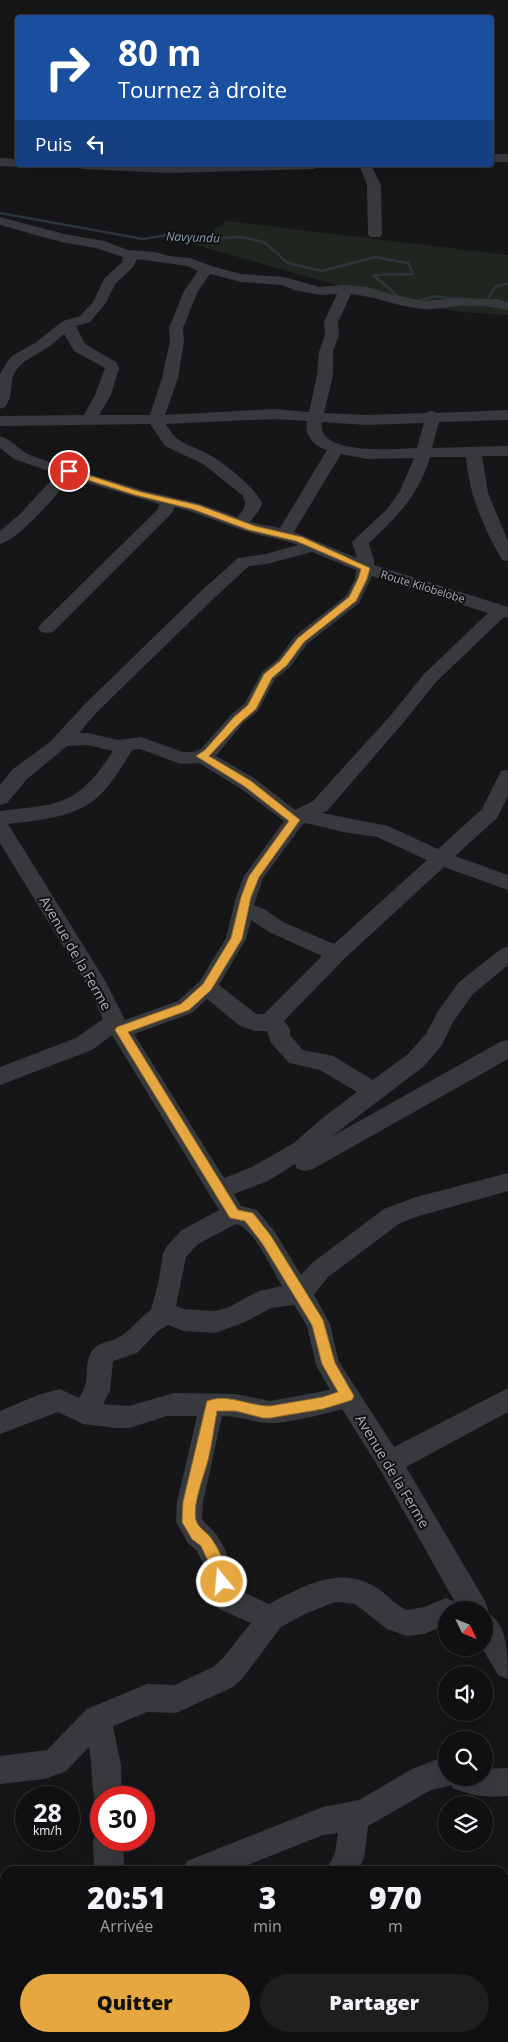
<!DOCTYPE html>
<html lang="fr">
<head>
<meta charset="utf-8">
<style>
  :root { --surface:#101012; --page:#1e1e20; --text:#f1f3f6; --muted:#9c9d9f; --line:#303032; --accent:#e6a740 }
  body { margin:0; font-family:"Open Sans",sans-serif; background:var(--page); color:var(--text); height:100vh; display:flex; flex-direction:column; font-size:19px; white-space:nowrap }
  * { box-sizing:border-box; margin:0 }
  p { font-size:16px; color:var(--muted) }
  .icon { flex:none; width:28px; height:28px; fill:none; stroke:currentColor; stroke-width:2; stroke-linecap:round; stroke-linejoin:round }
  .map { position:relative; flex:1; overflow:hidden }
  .panel { position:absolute; left:0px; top:1866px; width:509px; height:176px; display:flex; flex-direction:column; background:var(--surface); border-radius:15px 15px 0 0; box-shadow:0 5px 20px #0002,0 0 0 1px var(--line) }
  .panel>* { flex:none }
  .guide { position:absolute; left:15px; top:15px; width:479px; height:152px; border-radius:5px; box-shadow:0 5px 20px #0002,0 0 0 1px var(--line); background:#1a4fa0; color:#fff; overflow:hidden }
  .needle { width:32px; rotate:133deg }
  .buttons { position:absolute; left:438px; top:1601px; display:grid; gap:10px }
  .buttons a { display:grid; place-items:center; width:55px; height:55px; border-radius:50%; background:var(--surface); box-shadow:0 5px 20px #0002,0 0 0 1px var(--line); font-size:25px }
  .speed { position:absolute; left:15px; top:1786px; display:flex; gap:10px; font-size:25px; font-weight:700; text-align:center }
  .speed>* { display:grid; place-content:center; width:65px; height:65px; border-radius:50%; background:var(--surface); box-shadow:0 5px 20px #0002,0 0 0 1px var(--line); line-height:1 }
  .speed small { font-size:12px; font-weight:400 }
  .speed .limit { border:8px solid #d22; background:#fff; color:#111 }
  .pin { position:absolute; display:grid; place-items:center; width:42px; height:42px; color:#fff; margin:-21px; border:2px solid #fff; border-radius:50%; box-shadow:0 1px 5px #0007 }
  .me { position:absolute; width:55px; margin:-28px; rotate:343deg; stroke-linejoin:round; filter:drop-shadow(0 0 4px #0008) }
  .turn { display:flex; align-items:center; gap:18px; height:105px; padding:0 20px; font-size:22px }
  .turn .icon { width:65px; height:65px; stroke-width:2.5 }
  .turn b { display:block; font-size:35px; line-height:42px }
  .then { display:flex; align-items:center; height:48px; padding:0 20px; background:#0003; gap:10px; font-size:19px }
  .eta { display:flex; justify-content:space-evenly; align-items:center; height:85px; text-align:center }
  .eta b { font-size:30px; font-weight:800; line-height:35px }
  .primary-button { display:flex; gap:10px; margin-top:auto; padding:10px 20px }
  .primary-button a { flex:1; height:58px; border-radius:30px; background:var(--accent); color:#111; font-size:20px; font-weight:800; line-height:58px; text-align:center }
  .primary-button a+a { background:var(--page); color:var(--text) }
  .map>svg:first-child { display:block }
</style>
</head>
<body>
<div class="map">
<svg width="508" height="2042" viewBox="0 0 508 2042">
  <rect width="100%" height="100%" fill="#161618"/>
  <path fill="#1f261f" d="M 227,221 L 508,255 L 508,315 L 461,312 L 389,300 L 193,244 Z"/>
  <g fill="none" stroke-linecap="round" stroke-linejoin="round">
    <path stroke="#2d363b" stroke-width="2.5" d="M 0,213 L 143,239 L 167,235 L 200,239 L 242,237 L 264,242 L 288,263 L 322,271 L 375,257 L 408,263 L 413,274 L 373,275 L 399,297
      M 414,302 L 436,296 L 459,300
      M 486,302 L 496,286 L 508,284"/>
    <path fill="#38393d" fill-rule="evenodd" d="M 491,154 L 508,154 L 508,162 L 491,162 Z
      M 0,158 L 18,159 L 18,165 L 23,165 L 18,167 L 0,166 Z
      M 76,165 L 320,165 L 314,169 L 169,173 L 82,169 Z
      M 359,165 L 371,165 L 381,185 L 382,234 L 380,237 L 370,237 L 368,234 L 367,185 Z
      M 0,217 L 64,234 L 104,241 L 128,250 L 155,252 L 169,256 L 190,258 L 211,266 L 241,274 L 284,277 L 320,287 L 344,285 L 367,287 L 390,294 L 424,301 L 460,298 L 497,299 L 508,302 L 508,310 C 492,306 474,305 458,306 C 447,307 434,310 423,309 C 398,307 375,296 351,294 L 338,322 L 339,334 L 333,352 L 333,375 L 324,413 L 366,415 L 425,413 L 431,411 L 437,413 L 508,410 L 508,420 L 439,422 L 432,448 L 508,446 L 508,456 L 482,456 L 488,493 L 508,541 L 508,561 L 502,560 L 500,556 C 482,525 469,493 466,457 L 430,457 C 420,494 396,518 369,543 L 374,561 L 374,565 L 508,607 L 508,618 L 504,617 L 436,682 L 403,723 L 327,811 L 322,813 L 388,826 L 438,849 L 482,809 L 501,771 L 508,770 L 508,796 L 497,818 L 455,856 L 508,875 L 508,890 L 444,867 L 344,959 L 284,1021 L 290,1029 L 290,1035 L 303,1050 L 333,1056 L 373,1080 L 408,1054 L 426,1034 L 438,1011 L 459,982 L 501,949 L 508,946 L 508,965 L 473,994 L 453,1022 L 442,1045 L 424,1066 L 331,1137 L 500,1042 L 508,1040 L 508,1059 L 313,1169 L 305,1171 L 297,1169 L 295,1164 L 268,1181 L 234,1194 L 241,1206 L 257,1210 L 275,1232 L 301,1275 L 312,1263 L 384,1209 L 416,1197 L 508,1173 L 508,1191 L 419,1216 L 400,1223 L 328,1277 L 314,1295 L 330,1324 L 339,1362 L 394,1447 L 508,1388 L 508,1412 L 406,1467 L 485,1601 L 488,1610 L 487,1613 C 508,1623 508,1657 508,1679 L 498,1675 L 482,1648 L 484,1648 L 484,1610 L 460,1610 L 456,1602 L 459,1610 L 446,1610 L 446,1625 L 424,1634 L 407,1636 L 387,1629 L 355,1604 L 338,1602 L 332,1603 L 303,1615 L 281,1627 L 242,1679 L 233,1687 L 176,1713 L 147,1712 L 113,1726 L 121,1765 L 122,1798 L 101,1798 L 101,1810 L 98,1808 C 90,1790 93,1767 89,1747 L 66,1771 L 45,1779 L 0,1784 L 0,1756 L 47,1750 L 87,1709 L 147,1684 L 175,1685 L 213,1667 L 222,1659 L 251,1623 L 219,1609 L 214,1603 L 210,1594 L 208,1573 L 197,1551 L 188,1543 L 176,1522 L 177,1502 L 197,1416 L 167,1416 L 129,1428 L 116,1428 L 83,1424 L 58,1412 L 0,1434 L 0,1411 L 38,1395 L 60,1389 L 79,1398 C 91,1380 84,1373 89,1357 C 95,1340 109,1344 121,1336 C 132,1329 140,1317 151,1310 L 159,1279 L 163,1253 L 167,1246 L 182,1230 L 219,1210 L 112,1035 L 92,1050 L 0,1085 L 0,1067 L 76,1038 L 103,1019 L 90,990 L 0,843 L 0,811 C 61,804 77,806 113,751 L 88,745 L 67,746 L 27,779 L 7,803 L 0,805 L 0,785 L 13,769 L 50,742 L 84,705 L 199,593 L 238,558 L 266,554 L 298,545 C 280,538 263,537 245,531 C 221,523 199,513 175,507 L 172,513 L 53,632 L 47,633 L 41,632 L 38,628 L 41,624 L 158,509 L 159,504 L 71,478 C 56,495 20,539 0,544 L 0,531 L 20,514 L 57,474 L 14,459 L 0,448 L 0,436 C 11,439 18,449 28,454 C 43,461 59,464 75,468 L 76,470 L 142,490 L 201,504 L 237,517 C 244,510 248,504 242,495 L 203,464 L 165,446 L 150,424 L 0,426 L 0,416 L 84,415 L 95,395 L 105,368 L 74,351 L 64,334 C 58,339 52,345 45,349 C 32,358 19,361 13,377 C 10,388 13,396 5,407 L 0,409 L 0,374 L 7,362 L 12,356 L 35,343 L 63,321 L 80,316 L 93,302 L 104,279 L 122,262 L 123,257 L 96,248 L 61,242 L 0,225 ZM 137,259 L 187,266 L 198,271 L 184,291 L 169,328 L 170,341 L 162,378 L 150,415 L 99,415 L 111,395 L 119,368 L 116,362 L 85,344 L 76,326 L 90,322 L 106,303 L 115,284 L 133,267 ZM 210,274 L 241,282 L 282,285 L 294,290 L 320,295 L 337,294 L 324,322 L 325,334 L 319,352 L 317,375 L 309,412 L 274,409 L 165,415 L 178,378 L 184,341 L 183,328 L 198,291 ZM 274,419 L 307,421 C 304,435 313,446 327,450 L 280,528 L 250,522 L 260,509 L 262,503 C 257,489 222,461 208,454 C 189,444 177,445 166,424 ZM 322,422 L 366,425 L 424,423 L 417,448 C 396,449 315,456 322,422 ZM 341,454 L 367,459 L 414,458 L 400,491 L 387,509 L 352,542 L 357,558 L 294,532 ZM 312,552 L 356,570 L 355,579 L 346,596 L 295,636 L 278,659 L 262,672 L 245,703 L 231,715 L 201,749 L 193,752 L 183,752 L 141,737 L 118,740 L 88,733 L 79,733 L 96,713 L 211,601 L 249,566 L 267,564 ZM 372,576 L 488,613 L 424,674 L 391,715 L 313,801 L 295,810 L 254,778 L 216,756 L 243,723 L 258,711 L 275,679 L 290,667 L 307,644 L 359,603 ZM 140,749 L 181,764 L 199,763 L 240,788 L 284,821 L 244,876 L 236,897 L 226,938 L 200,981 L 178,1001 L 125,1020 L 106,982 L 8,824 C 40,820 79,818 103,792 C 114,780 123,765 132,750 ZM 306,823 L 343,832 L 377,837 L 427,860 L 334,944 L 283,922 L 264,909 L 254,905 L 263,878 L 302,825 ZM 251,920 L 269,932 L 322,956 L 264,1014 L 256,1014 L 219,985 L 246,939 ZM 207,999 L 240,1026 L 255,1031 L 267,1031 L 271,1043 L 289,1063 L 320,1070 L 357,1092 L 320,1120 L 294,1143 L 252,1167 L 224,1178 L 134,1034 L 192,1013 ZM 236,1224 C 253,1227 273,1271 282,1286 L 259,1291 L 229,1307 L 215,1311 L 184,1309 L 176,1306 L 186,1257 L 198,1244 ZM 294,1305 L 307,1326 L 316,1365 L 330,1390 L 270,1401 L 236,1394 L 174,1393 L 129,1406 L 103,1404 L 110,1391 L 113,1361 L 137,1353 L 158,1331 L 168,1325 L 184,1331 L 215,1333 L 245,1322 L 271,1308 ZM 342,1409 L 381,1471 L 455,1602 L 446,1598 L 424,1607 L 407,1610 C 394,1605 385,1591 372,1585 C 338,1566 301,1587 269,1604 L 236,1589 C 234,1570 227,1550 216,1534 C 212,1528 206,1525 202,1519 L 203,1502 L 222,1416 C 238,1416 253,1422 269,1423 C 285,1424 325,1414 342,1409 Z
      M 446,1759 L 446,1778 L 484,1778 L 484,1769 L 508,1768 L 508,1796 C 488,1798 472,1796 453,1788 L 452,1785 L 431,1790 L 368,1826 L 364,1858 L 358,1871 L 326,1871 L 335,1853 L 338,1833 L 323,1835 L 233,1871 L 182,1871 L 187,1861 L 323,1807 L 359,1800 L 412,1769 L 435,1760 Z
      M 101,1828 L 101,1840 L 123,1840 L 124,1871 L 94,1871 L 93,1840 L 98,1830 Z"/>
  </g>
  <path fill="#e6a740" stroke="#966d2a" d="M 66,470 L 72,470 L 141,492 L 198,505 L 255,526 L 302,537 L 370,568 L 367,579 L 356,601 L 304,642 L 287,665 L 272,678 L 256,709 L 241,722 L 209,756 L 251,781 L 300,820 L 259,877 L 251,897 L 242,939 L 211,990 L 189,1010 L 128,1032 L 238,1210 L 253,1213 L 271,1236 L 323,1320 L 335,1363 L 354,1396 L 352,1400 L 323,1409 L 270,1418 L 263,1418 L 236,1411 L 217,1411 C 214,1427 212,1444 208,1460 C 204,1476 192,1505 196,1520 C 198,1528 207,1532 211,1538 C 219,1549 232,1575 227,1587 L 222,1589 L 217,1587 L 213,1572 L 201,1546 L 192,1539 L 182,1522 L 183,1502 L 207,1401 C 228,1393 249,1406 270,1406 L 323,1397 L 338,1392 L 322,1364 L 312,1325 L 262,1243 L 245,1221 L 230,1218 L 115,1030 L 117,1027 L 181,1004 L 203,984 L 231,938 L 241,897 L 249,876 L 289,821 L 244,786 L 196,756 L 205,750 L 234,717 L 248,705 L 264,674 L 280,661 L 298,638 L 349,597 L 358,579 L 361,569 L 296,541 L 249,530 L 192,509 L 135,495 L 66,473 Z"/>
  <g text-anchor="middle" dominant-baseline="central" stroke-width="4" stroke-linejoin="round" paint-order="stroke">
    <g font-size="11" fill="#a9aeb7" stroke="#111113">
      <text transform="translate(423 586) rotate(17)">Route Kilobelobe</text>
    </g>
    <g font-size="12" font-style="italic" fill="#839db0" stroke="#111113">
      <text transform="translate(193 237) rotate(2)">Navyundu</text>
    </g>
    <g font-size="14" fill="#a9aeb7" stroke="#111113">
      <text transform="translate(76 953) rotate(60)">Avenue de la Ferme</text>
      <text transform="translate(393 1471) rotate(59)">Avenue de la Ferme</text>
    </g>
  </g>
</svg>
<div class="buttons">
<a><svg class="needle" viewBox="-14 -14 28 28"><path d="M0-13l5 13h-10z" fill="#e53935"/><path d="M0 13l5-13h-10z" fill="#9c9d9f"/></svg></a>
<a><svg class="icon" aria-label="sound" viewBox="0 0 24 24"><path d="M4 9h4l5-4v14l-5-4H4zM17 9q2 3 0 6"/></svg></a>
<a><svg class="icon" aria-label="search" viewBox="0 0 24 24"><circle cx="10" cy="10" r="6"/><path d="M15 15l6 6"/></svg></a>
<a><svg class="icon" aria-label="layers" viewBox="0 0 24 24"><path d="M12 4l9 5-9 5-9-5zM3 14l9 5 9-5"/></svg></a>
</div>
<div class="speed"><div>28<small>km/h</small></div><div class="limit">30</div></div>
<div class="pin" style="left:69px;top:471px;background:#d93025"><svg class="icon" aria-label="arrive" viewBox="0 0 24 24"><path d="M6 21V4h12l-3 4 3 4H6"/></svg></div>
<svg class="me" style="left:222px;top:1582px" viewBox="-20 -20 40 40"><circle r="17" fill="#e6a740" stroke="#fff" stroke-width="3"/><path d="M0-11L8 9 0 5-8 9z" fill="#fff"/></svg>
<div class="guide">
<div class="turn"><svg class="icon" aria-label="right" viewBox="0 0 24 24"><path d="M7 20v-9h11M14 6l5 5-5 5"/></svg><div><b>80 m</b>Tournez à droite</div></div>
<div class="then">Puis<svg class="icon" aria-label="left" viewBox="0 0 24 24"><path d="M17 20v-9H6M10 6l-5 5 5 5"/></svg></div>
</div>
<section class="panel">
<div class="eta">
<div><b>20:51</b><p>Arrivée</p></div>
<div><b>3</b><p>min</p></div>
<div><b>970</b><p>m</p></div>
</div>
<div class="primary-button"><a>Quitter</a><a>Partager</a></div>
</section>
</div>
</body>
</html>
